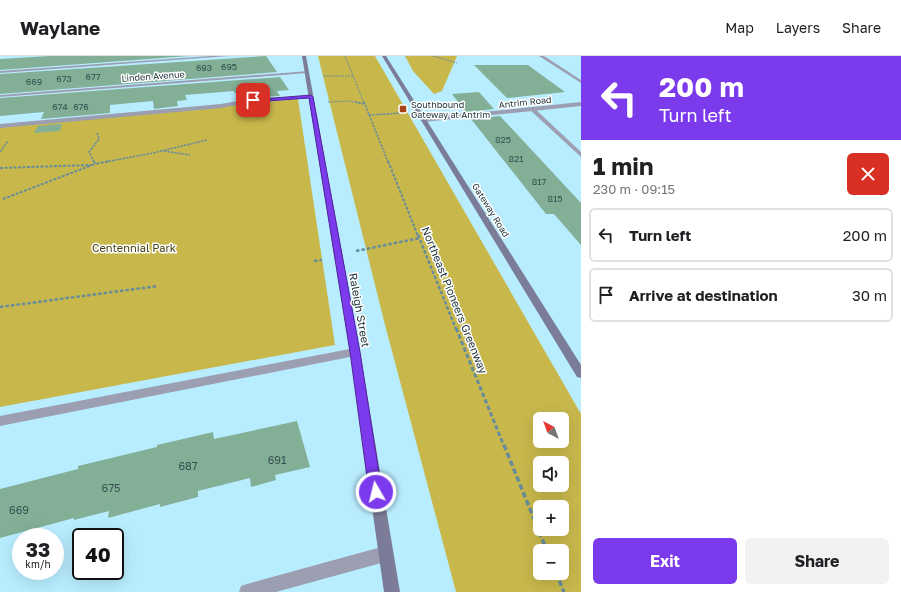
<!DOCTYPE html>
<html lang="en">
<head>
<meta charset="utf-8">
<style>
  :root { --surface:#fff; --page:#f2f2f2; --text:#202124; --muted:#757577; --line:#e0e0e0; --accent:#7c3aed }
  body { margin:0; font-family:"Golos Text",sans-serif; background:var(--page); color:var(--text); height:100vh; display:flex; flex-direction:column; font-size:15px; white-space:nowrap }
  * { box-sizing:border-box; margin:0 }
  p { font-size:13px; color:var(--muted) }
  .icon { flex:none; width:22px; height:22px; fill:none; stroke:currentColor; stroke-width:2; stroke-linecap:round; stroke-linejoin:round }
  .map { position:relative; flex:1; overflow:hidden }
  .side { display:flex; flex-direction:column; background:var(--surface); width:320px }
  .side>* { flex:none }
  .guide { background:#7c3aed; color:#fff; overflow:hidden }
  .needle { width:26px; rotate:319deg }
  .controls { position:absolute; left:533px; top:356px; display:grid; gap:8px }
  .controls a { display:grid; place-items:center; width:36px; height:36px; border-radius:6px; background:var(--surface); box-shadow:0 4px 16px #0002; font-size:20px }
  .speed { position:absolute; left:12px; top:472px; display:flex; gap:8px; font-size:20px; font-weight:700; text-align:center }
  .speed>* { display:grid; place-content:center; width:52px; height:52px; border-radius:50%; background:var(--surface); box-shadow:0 4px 16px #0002; line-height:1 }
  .speed small { font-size:10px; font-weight:400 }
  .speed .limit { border:2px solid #111; border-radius:6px; background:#fff; color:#111 }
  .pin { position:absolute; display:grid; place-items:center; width:34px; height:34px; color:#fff; margin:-17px; border-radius:8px; box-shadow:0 2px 6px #0006 }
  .me { position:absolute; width:44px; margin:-22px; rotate:352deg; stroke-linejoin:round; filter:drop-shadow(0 0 3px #0008) }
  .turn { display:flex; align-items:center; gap:14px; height:84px; padding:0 12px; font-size:18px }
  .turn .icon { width:52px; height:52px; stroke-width:2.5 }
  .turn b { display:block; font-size:28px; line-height:34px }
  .round { display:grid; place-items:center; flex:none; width:42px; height:42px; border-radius:6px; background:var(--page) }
  .overview { display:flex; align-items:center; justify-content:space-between; height:68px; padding:0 12px }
  h1 { font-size:24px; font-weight:700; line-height:30px }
  .primary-button { display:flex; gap:8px; margin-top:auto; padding:8px 12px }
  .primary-button a { flex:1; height:46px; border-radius:6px; background:var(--accent); color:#fff; font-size:16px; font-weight:700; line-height:46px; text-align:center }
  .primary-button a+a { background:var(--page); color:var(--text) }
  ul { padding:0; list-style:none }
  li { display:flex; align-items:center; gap:12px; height:54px; margin:0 8px 6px; padding:0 4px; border:2px solid var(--line); border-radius:6px }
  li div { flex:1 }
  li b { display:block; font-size:15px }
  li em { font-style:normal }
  header { display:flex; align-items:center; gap:24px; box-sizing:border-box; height:56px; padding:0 20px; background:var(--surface); border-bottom:1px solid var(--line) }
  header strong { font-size:19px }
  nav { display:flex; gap:22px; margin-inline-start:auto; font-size:14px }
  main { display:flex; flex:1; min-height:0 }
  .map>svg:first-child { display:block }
</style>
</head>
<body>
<header>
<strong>Waylane</strong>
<nav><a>Map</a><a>Layers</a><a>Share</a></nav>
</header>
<main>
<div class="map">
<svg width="581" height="536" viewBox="0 0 581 536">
  <rect width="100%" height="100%" fill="#b8edff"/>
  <path fill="#c8b84c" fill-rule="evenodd" d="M 318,0 L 375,0 L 581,358 L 581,536 L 456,536 L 385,269 ZM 540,363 L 562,363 L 562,385 L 540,385 ZM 540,407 L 562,407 L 562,429 L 540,429 ZM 540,451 L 562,451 L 562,473 L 540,473 ZM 540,495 L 562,495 L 562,517 L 540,517 Z
    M 405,0 L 457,0 L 442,35 L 434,38 L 413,15 Z
    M 298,43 L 335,289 L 0,351 L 0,70 Z"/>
  <path fill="#83af97" d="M 50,0 L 189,0 L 0,14 L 0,3 Z
    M 266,0 L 277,16 L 0,38 L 0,18 Z
    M 474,9 L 528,9 L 565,36 L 507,42 Z
    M 280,21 L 289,34 L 277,35 L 280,40 L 249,41 L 245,36 L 235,37 L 234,35 L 185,39 L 187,44 L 177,45 L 178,50 L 154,53 L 153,45 L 110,49 L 110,57 L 41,63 L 44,56 L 0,60 L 0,42 Z
    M 479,36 L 494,53 L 466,56 L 452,38 Z
    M 500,60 L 581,147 L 581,189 L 554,158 L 546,158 L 471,63 Z
    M 62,68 L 60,75 L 34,77 L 38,70 Z
    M 297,365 L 310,411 L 275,419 L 276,424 L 251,431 L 250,422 L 198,435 L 198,441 L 160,451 L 160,448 L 108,462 L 109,455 L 74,464 L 74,462 L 0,482 L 0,433 L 78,413 L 78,410 L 157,391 L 157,389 L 213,376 L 214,383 Z"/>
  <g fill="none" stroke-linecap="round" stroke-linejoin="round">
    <path stroke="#688c99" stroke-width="1" stroke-dasharray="2 1" stroke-linecap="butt" d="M 345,0 L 364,47
      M 433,0 L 457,7
      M 324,20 L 353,20
      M 328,46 L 348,45 L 360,47"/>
    <path stroke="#688c99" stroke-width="1.5" stroke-dasharray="2.5 1" stroke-linecap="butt" d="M 355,46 L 364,48
      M 364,46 L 388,106
      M 369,59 L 401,57
      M 164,95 L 190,99
      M 0,96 L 8,85
      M 94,106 L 89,96 L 99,83 L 97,76
      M 105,106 L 153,97 L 207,84"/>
    <path stroke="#688c99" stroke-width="2" stroke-dasharray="3 1.5" stroke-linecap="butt" d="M 94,105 L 95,108 L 110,105
      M 388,105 L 418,180
      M 0,112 L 91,109
      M 3,143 L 95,108"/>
    <path stroke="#688c99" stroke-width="2.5" stroke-dasharray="3.5 2" stroke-linecap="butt" d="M 418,179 L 456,273
      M 356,195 L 420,182
      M 314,205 L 322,204
      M 0,251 L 158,230"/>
    <path stroke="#688c99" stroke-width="3" stroke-dasharray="4.5 2.5" stroke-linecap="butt" d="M 456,272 L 504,390"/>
    <path stroke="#688c99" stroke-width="3.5" stroke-dasharray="5.5 3" stroke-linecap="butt" d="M 504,389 L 547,495
      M 556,517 L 564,536"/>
    <path fill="#9c9eb1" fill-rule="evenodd" d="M 210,0 L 229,0 L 0,17 L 0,15 Z
      M 311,40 L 313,42 L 253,46 L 221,52 L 0,72 L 0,68 L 221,48 L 253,42 Z
      M 530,52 L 534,52 L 581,96 L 581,101 L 530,54 Z
      M 355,292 L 359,293 L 360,296 L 359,299 L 355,300 L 0,370 L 0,360 Z"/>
    <path fill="#9c9eb1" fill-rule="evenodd" d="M 539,0 L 544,0 L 581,24 L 581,27 Z
      M 309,15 L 307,17 L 0,41 L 0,39 Z
      M 581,46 L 581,50 L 423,66 L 420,64 L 423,62 Z
      M 385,490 L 390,493 L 393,498 L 390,503 L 385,506 L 276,536 L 239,536 L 241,530 L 247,528 Z"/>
    <path fill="#7b7d98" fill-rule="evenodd" d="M 302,0 L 306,0 L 360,296 L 400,536 L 384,536 L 350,296 Z
      M 382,0 L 386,0 L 581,309 L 581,322 L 577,321 Z"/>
  </g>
  <path fill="#7c3aed" stroke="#51269a" d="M 311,39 L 313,41 L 360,296 L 382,436 L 380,440 L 376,442 L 371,440 L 369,436 L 350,296 L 309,42 L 253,46 L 250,44 Z"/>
  <rect fill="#a74216" stroke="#fff" stroke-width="1.5" x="399" y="49" width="8" height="8" rx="2"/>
  <g text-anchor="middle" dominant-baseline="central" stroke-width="3" stroke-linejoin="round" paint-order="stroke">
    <g font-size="9" fill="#35504f">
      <text x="229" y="10">695</text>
      <text x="204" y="11">693</text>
      <text x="93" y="20">677</text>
      <text x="64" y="22">673</text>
      <text x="34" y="25">669</text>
      <text x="60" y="50">674</text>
      <text x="81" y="50">676</text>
      <text x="503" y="83">825</text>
      <text x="516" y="102">821</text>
      <text x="539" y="125">817</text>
      <text x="555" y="142">815</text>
    </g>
    <g font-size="9" fill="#1b3037" stroke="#fff">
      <text transform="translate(153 20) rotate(-4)">Linden Avenue</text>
      <text transform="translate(525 46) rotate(-6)">Antrim Road</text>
      <text transform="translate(491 154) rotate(58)">Gateway Road</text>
    </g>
    <g font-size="9" fill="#1b3037" stroke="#fff" text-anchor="start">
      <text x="411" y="48">Southbound<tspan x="411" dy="10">Gateway at Antrim</tspan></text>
    </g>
    <g font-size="11" fill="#463f11" stroke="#fff">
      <text x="134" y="191">Centennial Park</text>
    </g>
    <g font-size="11" fill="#1b3037" stroke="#fff">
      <text transform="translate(455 244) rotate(68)">Northeast Pioneers Greenway</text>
      <text transform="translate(360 254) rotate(80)">Raleigh Street</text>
    </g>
    <g font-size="11" fill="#35504f">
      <text x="277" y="403">691</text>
      <text x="188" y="409">687</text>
      <text x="111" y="431">675</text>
      <text x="19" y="453">669</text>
    </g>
  </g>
</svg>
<div class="controls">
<a><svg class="needle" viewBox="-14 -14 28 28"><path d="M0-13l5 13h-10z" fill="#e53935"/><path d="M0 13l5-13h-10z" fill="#757577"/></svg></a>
<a><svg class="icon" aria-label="sound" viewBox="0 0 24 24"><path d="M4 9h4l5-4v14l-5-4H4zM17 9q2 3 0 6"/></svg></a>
<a>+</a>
<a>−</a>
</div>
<div class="speed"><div>33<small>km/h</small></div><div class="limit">40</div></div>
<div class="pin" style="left:253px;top:44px;background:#d93025"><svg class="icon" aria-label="arrive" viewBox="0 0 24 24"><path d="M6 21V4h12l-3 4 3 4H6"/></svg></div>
<svg class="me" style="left:376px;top:436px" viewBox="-20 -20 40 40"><circle r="17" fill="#7c3aed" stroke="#fff" stroke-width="3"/><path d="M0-11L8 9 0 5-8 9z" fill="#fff"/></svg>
</div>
<section class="side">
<div class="guide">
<div class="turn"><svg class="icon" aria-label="left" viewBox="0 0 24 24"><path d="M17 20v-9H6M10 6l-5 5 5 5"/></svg><div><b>200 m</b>Turn left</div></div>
</div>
<div class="overview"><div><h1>1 min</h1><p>230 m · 09:15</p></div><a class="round" style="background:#d93025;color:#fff"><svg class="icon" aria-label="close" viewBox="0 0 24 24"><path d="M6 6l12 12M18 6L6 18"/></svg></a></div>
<ul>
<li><svg class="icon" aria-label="left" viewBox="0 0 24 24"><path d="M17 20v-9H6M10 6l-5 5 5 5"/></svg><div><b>Turn left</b></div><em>200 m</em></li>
<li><svg class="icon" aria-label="arrive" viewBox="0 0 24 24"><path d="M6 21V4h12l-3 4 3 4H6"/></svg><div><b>Arrive at destination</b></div><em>30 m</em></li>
</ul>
<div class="primary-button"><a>Exit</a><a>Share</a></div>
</section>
</main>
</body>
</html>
